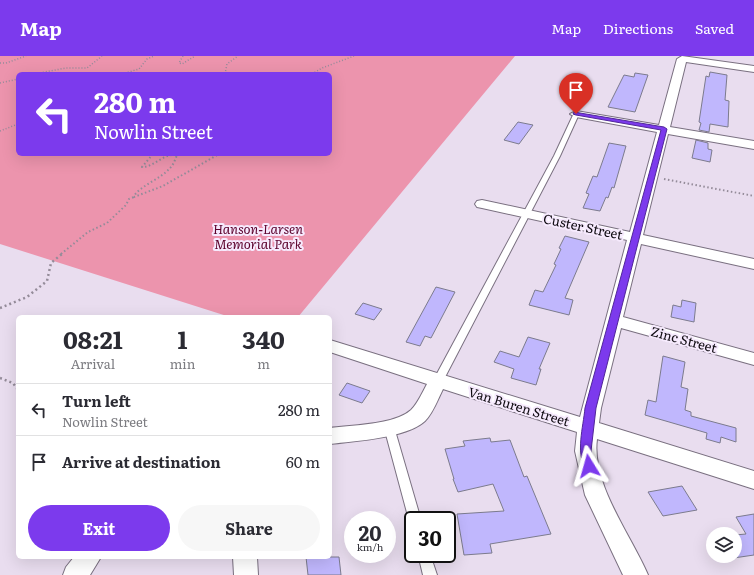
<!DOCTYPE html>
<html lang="en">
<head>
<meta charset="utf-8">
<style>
  :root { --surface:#fff; --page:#f7f7f7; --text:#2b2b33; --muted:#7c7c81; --line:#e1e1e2; --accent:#7c3aed }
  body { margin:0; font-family:Literata,serif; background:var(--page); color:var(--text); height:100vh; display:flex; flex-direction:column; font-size:15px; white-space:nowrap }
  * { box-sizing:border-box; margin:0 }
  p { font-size:13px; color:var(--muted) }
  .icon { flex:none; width:22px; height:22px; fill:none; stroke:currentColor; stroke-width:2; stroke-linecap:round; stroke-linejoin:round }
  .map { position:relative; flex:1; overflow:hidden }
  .details { position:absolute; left:16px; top:259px; width:316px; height:244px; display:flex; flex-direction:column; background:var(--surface); border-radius:6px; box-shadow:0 4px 16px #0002 }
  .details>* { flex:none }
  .banner { position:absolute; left:16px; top:16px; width:316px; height:84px; border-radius:6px; box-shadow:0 4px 16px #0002; background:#7c3aed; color:#fff; overflow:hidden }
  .buttons { position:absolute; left:706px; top:471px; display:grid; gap:8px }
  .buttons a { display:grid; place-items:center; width:36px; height:36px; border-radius:50%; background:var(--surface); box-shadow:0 4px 16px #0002; font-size:20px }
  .speed { position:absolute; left:344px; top:455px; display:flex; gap:8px; font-size:20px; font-weight:700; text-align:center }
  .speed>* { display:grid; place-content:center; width:52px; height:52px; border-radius:50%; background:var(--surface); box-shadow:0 4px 16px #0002; line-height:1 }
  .speed small { font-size:10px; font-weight:400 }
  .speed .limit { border:2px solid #111; border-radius:6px; background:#fff; color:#111 }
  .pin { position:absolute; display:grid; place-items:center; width:34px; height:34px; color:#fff; margin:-41px -17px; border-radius:50% 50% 50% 0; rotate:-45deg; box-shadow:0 0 4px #0007 }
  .pin .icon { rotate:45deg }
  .me { position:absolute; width:44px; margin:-22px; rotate:352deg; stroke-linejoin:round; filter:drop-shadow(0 0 3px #0008) }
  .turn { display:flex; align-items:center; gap:14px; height:84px; padding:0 12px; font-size:18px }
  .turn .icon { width:52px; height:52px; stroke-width:2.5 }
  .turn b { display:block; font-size:28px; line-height:34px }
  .eta { display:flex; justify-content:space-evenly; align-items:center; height:68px; text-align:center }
  .eta b { font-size:24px; font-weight:700; line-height:28px }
  .cta { display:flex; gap:8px; margin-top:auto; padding:8px 12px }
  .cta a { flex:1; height:46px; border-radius:24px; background:var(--accent); color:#fff; font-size:16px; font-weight:700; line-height:46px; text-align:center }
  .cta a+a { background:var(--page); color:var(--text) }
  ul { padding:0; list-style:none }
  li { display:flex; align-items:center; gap:12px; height:52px; padding:0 12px; border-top:1px solid var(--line) }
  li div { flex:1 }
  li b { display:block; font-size:15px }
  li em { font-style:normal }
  header { display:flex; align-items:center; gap:24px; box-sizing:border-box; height:56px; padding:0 20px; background:var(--accent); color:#fff }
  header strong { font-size:19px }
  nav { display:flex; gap:22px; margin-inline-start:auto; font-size:14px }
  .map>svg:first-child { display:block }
</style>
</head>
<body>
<header>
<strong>Map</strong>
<nav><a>Map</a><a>Directions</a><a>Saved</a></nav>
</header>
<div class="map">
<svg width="754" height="519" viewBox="0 0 754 519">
  <rect width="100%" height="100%" fill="#e9ddef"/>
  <path fill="#ec94ad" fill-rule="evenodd" d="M 0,0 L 515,0 L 298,261 L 230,261 L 0,188 ZM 18,18 L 330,18 L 330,98 L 18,98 Z"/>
  <path fill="#c0b7fd" stroke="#7c7b8d" d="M 710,16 L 727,19 L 725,44 L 729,45 L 728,71 L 710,68 L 709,76 L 699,74 L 701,67 L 699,66 L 706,20 L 709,21 Z
    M 635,17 L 648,19 L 635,56 L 608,51 L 624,19 L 634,21 Z
    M 518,66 L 533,69 L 519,88 L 504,84 Z
    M 696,84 L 708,87 L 708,93 L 712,94 L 710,106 L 692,102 Z
    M 609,87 L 626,90 L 614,132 L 612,131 L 608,142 L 606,141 L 600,155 L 583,152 L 589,138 L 586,137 L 593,120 L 597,121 Z
    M 565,180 L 589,186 L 565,242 L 573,244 L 569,259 L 529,249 L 535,234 L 543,236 L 556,209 L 554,208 L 561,193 L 559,192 Z
    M 436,231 L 455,236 L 431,282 L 425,280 L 420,290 L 406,286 Z
    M 682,244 L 696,247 L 694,266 L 671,261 L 673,249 L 681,251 Z
    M 363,247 L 382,253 L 374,264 L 355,258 Z
    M 528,281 L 550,287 L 539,313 L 541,313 L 536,329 L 511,322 L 514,313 L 494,306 L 500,295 L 519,301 Z
    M 663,300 L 685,306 L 681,331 L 688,333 L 685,354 L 691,356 L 691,360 L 736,372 L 736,386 L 721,381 L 720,387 L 706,383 L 707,377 L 645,359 L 648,344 L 656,346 Z
    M 347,327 L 370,335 L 362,347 L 339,339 Z
    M 490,382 L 491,386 L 510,384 L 524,421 L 527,420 L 551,478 L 490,488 L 492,497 L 464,499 L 457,458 L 504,455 L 493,428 L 458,436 L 453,423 L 454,423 L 445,393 L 465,390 L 463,385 Z
    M 682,430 L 697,454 L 663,460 L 648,436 Z
    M 754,458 L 754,499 L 720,504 L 717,500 L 735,500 L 735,479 L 746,478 L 736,461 Z
    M 306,501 L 339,501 L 341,519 L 308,519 Z"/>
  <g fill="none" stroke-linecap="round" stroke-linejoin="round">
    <g stroke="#7a7080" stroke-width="2">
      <path id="lane" d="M 574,57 L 579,58 L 560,100 L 443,325 L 442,328 L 434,328 L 433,325 L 554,100 Z
        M 389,367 L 393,368 L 394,371 L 421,464 L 413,464 L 413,469 L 411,468 L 409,464 L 384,371 L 385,368 Z
        M 418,498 L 430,498 L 437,519 L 423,519 Z"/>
    </g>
    <g stroke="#7a7080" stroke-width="2">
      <path id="street" d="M 682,0 L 754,10 L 754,16 L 686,6 L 670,71 L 754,85 L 754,93 L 668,78 L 643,179 L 754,203 L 754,213 L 641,188 L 623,261 L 754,297 L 754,309 L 621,272 L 601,352 L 599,367 L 754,415 L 754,433 L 597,383 C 591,428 631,479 648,519 L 623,519 L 585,439 L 575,395 L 577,376 L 443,333 C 438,343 433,357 425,365 C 407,382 355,385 330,388 L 330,372 C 352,369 394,369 411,354 C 418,347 422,337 427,328 L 330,296 L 330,284 L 580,361 L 627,184 L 482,152 L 477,151 L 475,148 L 477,145 L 482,144 L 630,176 L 657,76 L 576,61 L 570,58 L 576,55 L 659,69 L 677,3 Z
        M 74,501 L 101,501 L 90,519 L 63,519 L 66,511 Z
        M 233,501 L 257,501 L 258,519 L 234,519 Z"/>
    </g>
    <path stroke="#948b99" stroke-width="1.5" stroke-dasharray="1 2" stroke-linecap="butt" d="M 183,0 L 179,7 L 182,8 L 195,0
      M 0,7 L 6,7 L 26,0
      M 34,18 L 66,12 L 87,12 L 102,0
      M 122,18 L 139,13 L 147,3 L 154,0
      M 225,18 L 227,8 L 238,0
      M 312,18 L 322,12 L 354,0
      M 0,27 L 18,23
      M 0,75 L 18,68"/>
    <path stroke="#948b99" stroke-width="2" stroke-dasharray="1.5 2.5" stroke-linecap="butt" d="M 153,98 L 142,111 C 155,111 163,97 177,99 C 175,104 173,110 169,113 C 162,122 136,132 134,141 L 163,130 L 219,98
      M 664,123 L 754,140
      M 61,198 L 88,176 L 107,167 L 126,149 L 129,143 L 134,141"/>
    <path stroke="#948b99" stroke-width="2.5" stroke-dasharray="2 3" stroke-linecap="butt" d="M 0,252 L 27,241 L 47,225 L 51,207 L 63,197
      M 0,322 L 13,327 L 18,334"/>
    <use href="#lane" fill="#fff" fill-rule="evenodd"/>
    <use href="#street" fill="#fff" fill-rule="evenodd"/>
  </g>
  <path fill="#7c3aed" stroke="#51269a" d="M 574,56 L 664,71 L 667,73 L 596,352 L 591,395 L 594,410 L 593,413 L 589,414 L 585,413 C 576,395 583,372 585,352 L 661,74 L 576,59 L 573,58 Z"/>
  <g text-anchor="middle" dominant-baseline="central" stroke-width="4" stroke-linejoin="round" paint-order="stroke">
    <g font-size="13" fill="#0f0b11" stroke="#f6eafd">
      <text transform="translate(583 170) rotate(12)">Custer Street</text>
      <text transform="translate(684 283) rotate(15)">Zinc Street</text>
      <text transform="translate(519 350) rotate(17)">Van Buren Street</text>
    </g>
    <g font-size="13" font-style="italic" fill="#5c022c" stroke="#f6eafd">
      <text x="258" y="172">Hanson-Larsen<tspan x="258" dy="15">Memorial Park</tspan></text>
    </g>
  </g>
</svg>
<div class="buttons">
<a><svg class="icon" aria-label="layers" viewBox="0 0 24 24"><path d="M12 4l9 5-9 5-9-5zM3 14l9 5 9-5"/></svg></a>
</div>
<div class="speed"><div>20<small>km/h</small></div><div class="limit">30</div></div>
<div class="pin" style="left:576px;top:58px;background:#d93025"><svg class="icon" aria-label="arrive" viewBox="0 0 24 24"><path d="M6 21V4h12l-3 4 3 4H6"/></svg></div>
<svg class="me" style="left:589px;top:410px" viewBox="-20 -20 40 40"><path d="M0-17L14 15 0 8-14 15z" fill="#7c3aed" stroke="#fff" stroke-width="4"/></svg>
<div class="banner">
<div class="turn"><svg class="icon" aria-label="left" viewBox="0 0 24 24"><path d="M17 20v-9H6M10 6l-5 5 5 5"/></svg><div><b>280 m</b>Nowlin Street</div></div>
</div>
<section class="details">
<div class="eta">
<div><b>08:21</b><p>Arrival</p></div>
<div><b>1</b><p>min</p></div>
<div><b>340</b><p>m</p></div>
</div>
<ul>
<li><svg class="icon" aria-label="left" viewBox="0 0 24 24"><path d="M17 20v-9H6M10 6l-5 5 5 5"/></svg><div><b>Turn left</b><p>Nowlin Street</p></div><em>280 m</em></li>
<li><svg class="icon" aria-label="arrive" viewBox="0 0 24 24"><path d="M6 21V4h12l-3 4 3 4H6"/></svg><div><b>Arrive at destination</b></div><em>60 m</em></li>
</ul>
<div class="cta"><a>Exit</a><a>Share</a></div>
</section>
</div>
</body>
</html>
